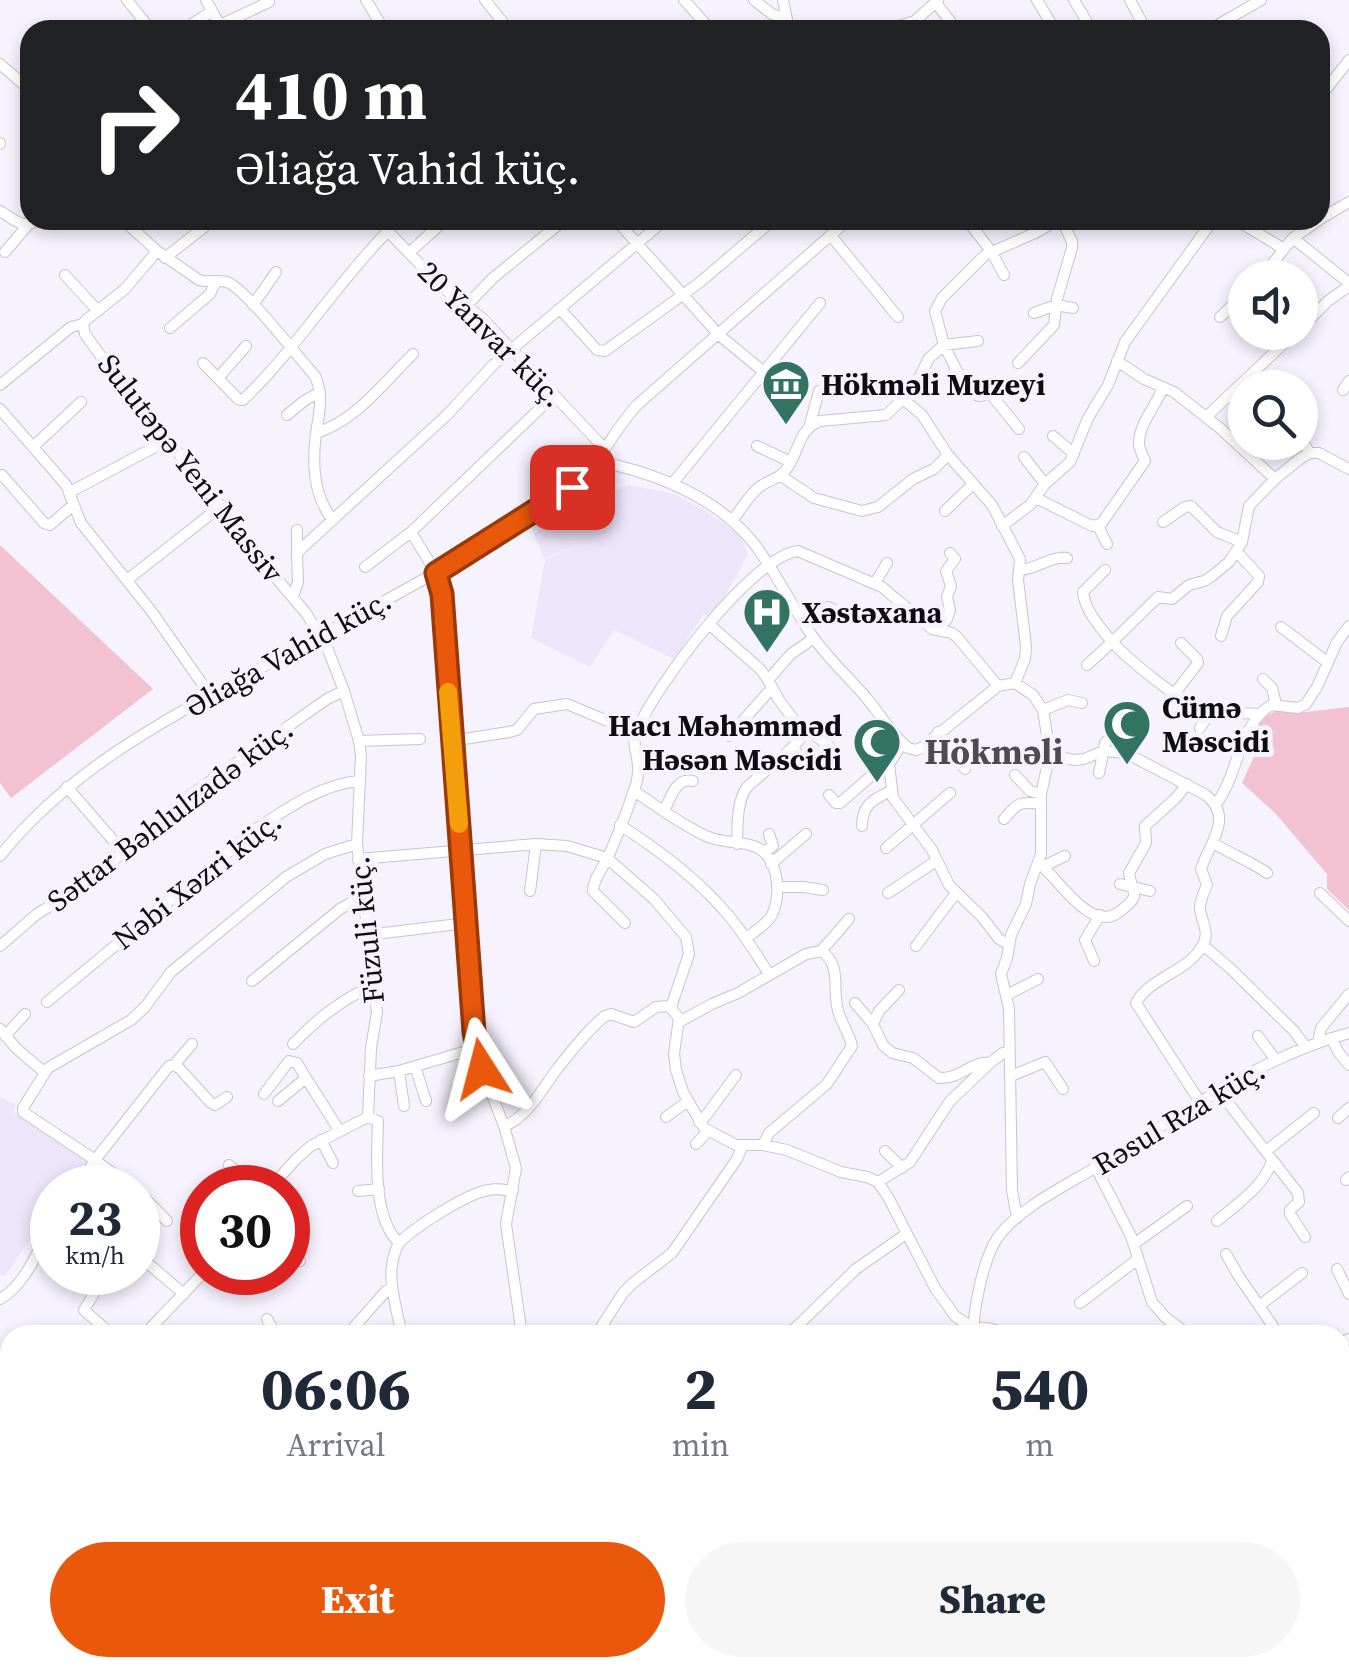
<!DOCTYPE html>
<html lang="en">
<head>
<meta charset="utf-8">
<style>
  :root { --surface:#fff; --page:#f6f6f7; --text:#1f2937; --muted:#747a83; --accent:#ea580c }
  body { margin:0; font-family:"Source Serif 4",serif; background:var(--page); color:var(--text); height:100vh; display:flex; flex-direction:column; font-size:38px; white-space:nowrap }
  * { box-sizing:border-box; margin:0 }
  p { font-size:32px; color:var(--muted) }
  .icon { flex:none; width:55px; height:55px; fill:none; stroke:currentColor; stroke-width:2; stroke-linecap:round; stroke-linejoin:round }
  .map { position:relative; flex:1; overflow:hidden }
  .side { position:absolute; left:0px; top:1325px; width:1350px; height:352px; display:flex; flex-direction:column; background:var(--surface); border-radius:30px 30px 0 0; box-shadow:0 5px 15px #0003 }
  .side>* { flex:none }
  .hud { position:absolute; left:20px; top:20px; width:1310px; height:210px; border-radius:30px; box-shadow:0 5px 15px #0003; background:#202124; color:#fff; overflow:hidden }
  .controls { position:absolute; left:1228px; top:260px; display:grid; gap:20px }
  .controls a { display:grid; place-items:center; width:90px; height:90px; border-radius:50%; background:var(--surface); box-shadow:0 5px 15px #0003; font-size:50px }
  .speed { position:absolute; left:30px; top:1165px; display:flex; gap:20px; font-size:50px; font-weight:700; text-align:center }
  .speed>* { display:grid; place-content:center; width:130px; height:130px; border-radius:50%; background:var(--surface); box-shadow:0 5px 15px #0003; line-height:1 }
  .speed small { font-size:25px; font-weight:400 }
  .speed .limit { border:15px solid #d22; background:#fff; color:#111 }
  .pin { position:absolute; display:grid; place-items:center; width:85px; height:85px; color:#fff; margin:-42px; border-radius:20px; box-shadow:0 5px 15px #0006 }
  .me { position:absolute; width:110px; margin:-55px; rotate:351deg; stroke-linejoin:round; filter:drop-shadow(0 0 8px #0008) }
  .turn { display:flex; align-items:center; gap:35px; height:210px; padding:0 50px; font-size:45px }
  .turn .icon { width:130px; height:130px; stroke-width:2.5 }
  .turn b { display:block; font-size:70px; line-height:85px }
  .eta { display:flex; justify-content:space-evenly; align-items:center; height:170px; text-align:center }
  .eta b { font-size:60px; font-weight:800; line-height:70px }
  .primary-button { display:flex; gap:20px; margin-top:auto; padding:20px 50px }
  .primary-button a { flex:1; height:115px; border-radius:60px; background:var(--accent); color:#fff; font-size:40px; font-weight:800; line-height:115px; text-align:center }
  .primary-button a+a { background:var(--page); color:var(--text) }
  .map>svg:first-child { display:block }
</style>
</head>
<body>
<div class="map">
<svg width="1349" height="1677" viewBox="0 0 1349 1677">
  <rect width="100%" height="100%" fill="#f6f2fe"/>
  <path fill="#ede5f9" d="M 630,485 L 674,494 L 703,509 L 741,536 L 748,555 L 712,619 L 704,614 L 674,659 L 614,630 L 590,667 L 531,638 L 545,560 L 593,537 L 544,559 L 530,525 L 569,503 L 595,494 L 612,490 L 617,499 L 614,490 Z
    M 0,1097 L 16,1104 L 13,1112 L 86,1161 L 67,1187 L 52,1188 L 52,1208 L 4,1277 L 0,1274 Z"/>
  <path fill="#f2c1d2" d="M 0,545 L 153,689 L 11,798 L 0,783 Z
    M 1349,707 L 1349,910 L 1327,889 L 1327,874 L 1275,813 L 1242,783 L 1256,752 L 1247,748 L 1252,733 L 1266,716 L 1276,711 L 1306,712 Z"/>
  <g fill="none" stroke-linecap="round" stroke-linejoin="round">
    <g stroke="#c9c4d0" stroke-width="12">
      <path id="minor" d="M 127,0 L 151,30
        M 206,0 L 222,29
        M 366,0 L 384,30
        M 485,0 L 509,30
        M 684,0 L 711,30
        M 754,0 L 772,14 L 786,19
        M 783,0 L 789,30
        M 1037,0 L 1055,30
        M 1074,0 L 1090,27
        M 1130,0 L 1146,30
        M 936,3 L 957,30
        M 220,25 L 269,2
        M 183,30 L 212,11
        M 886,30 L 915,21 L 938,0
        M 1209,30 L 1261,0
        M 0,64 L 30,90
        M 1320,97 L 1349,60
        M 0,143 L 0,144
        M 0,211 C 12,218 24,231 36,220
        M 1320,219 L 1349,202
        M 123,220 L 157,251 L 125,289 L 86,320 L 83,324 L 85,334 L 105,362 L 221,506 L 259,558 L 306,613 L 328,650 L 344,691 L 359,741 L 361,756 L 357,844 L 377,1012 L 371,1048 L 368,1117 L 378,1121 C 377,1157 372,1217 399,1243 C 383,1273 396,1304 402,1335
        M 377,220 L 442,287 L 483,319 L 604,448
        M 616,220 L 719,335 L 764,372
        M 967,220 L 991,251 L 1004,275
        M 1236,220 L 1284,249 L 1293,238 L 1349,283
        M 831,236 L 898,317
        M 1293,238 L 1319,220
        M 157,251 L 199,280 C 209,283 220,279 229,283 C 248,292 298,357 315,376 C 324,395 319,414 316,433 C 312,463 313,496 333,520
        M 5,252 L 27,226
        M 409,253 L 445,220
        M 165,258 L 213,220
        M 65,275 L 98,311
        M 1261,278 L 1284,249
        M 253,305 L 276,272
        M 467,305 L 493,278 L 564,220
        M 560,309 L 597,350 L 605,351 L 699,283 L 773,220
        M 1034,313 L 1056,305 L 1073,308
        M 1220,317 L 1245,293
        M 170,328 L 210,294 L 216,281
        M 1300,329 L 1328,301 L 1349,286
        M 978,341 L 944,345 C 950,356 966,397 981,396 C 984,396 986,393 989,392 L 1019,429
        M 1117,361 L 1144,379 L 1174,392 L 1221,429 L 1275,479
        M 203,363 L 238,399 L 243,400 C 297,348 336,284 388,231
        M 1018,363 L 1054,325 L 1057,299 L 1072,248 L 1072,242 L 1062,220
        M 218,378 L 246,346
        M 0,385 L 71,327 L 83,324
        M 1343,390 L 1349,381
        M 903,399 L 922,415 L 948,455 L 992,505 L 1020,559 L 1018,580 L 1026,646 L 1025,659 L 1015,683
        M 0,409 L 66,485 L 81,523 L 152,612 L 210,695
        M 287,415 L 304,401 L 320,392
        M 1206,417 L 1296,332
        M 810,424 L 819,391
        M 316,433 C 356,421 384,382 413,354
        M 1053,436 L 1074,454
        M 1300,438 L 1310,453
        M 34,446 L 81,402
        M 757,446 L 791,462
        M 1024,457 L 1045,484
        M 597,461 C 656,473 718,497 756,546 C 777,575 793,608 813,637 C 830,661 851,679 869,701 C 882,717 892,735 908,748 L 916,750 L 921,748 L 998,686 L 1015,683
        M 2,475 L 44,523 L 50,525 L 72,506
        M 781,476 L 814,498 L 862,511 L 878,507 L 913,479 L 934,469 L 948,455
        M 672,484 L 820,303
        M 70,492 L 168,440
        M 1036,498 L 1092,526 L 1101,524 L 1145,461 C 1143,456 1140,450 1139,445 C 1138,424 1157,405 1163,387
        M 945,511 L 973,484
        M 732,521 C 740,511 747,498 757,489 C 765,481 777,480 784,472 C 799,456 797,429 820,421 L 886,415 L 903,399 L 920,376 L 929,358 L 944,345 L 935,311 L 942,298 L 985,255 L 1035,233 L 1058,220
        M 1163,522 L 1185,507 L 1191,506 L 1217,532 L 1242,542
        M 1002,526 L 1030,505 L 1045,484 L 1070,462 L 1088,418 L 1108,385 L 1125,342 L 1213,220
        M 1098,526 L 1107,544
        M 411,532 L 436,573 L 441,594 L 474,1032 L 482,1069 L 504,1126 L 516,1168 L 506,1224 L 522,1335
        M 297,553 L 297,530
        M 365,567 L 411,532 L 554,395
        M 1019,570 C 1036,570 1049,556 1067,558
        M 127,580 L 221,506
        M 875,583 L 887,563
        M 293,597 L 298,582 L 297,554 L 302,548 L 447,415 L 493,365 L 665,220
        M 803,621 L 828,607 L 845,615
        M 710,625 L 760,669 L 768,680 L 779,700 L 794,720 L 829,746
        M 1281,627 L 1327,662
        M 937,630 L 947,619 L 950,610 L 947,597 L 951,586 L 946,571 L 955,559 L 950,553
        M 1221,636 L 1227,616 L 1258,582 L 1259,576 L 1237,552
        M 1087,665 L 1112,642 C 1100,627 1085,611 1083,592 L 1105,570
        M 1263,679 L 1272,688 L 1276,704
        M 768,680 L 791,654 L 814,638
        M 1015,683 L 1033,695 L 1043,710 L 1050,754 L 1041,794 L 1041,854 L 1030,884 L 1026,904 L 1011,935 L 1007,958 L 1001,974 L 1009,1009 L 1012,1190 L 1017,1218
        M 1175,693 L 1198,663 L 1197,659 L 1181,643
        M 1043,710 L 1068,700 L 1082,703
        M 1259,714 C 1240,712 1221,714 1203,709 C 1179,702 1129,660 1112,642 L 1158,597 L 1172,599 L 1189,585 L 1204,581 L 1212,576 L 1229,562 L 1242,542 L 1249,506 L 1275,479 L 1301,458 L 1310,453 L 1319,453 L 1349,469
        M 1200,728 L 1212,710
        M 938,732 L 965,769
        M 729,736 L 772,688
        M 359,741 L 420,739
        M 451,741 L 509,732 L 517,730 L 534,709 L 567,704 L 636,733
        M 902,744 L 889,764 L 893,798 L 932,850 L 949,885 L 982,917 L 999,939 L 1008,944
        M 793,747 L 807,769
        M 1050,754 L 1074,760 L 1084,759 L 1103,751 L 1126,753 L 1206,795 C 1234,818 1210,842 1201,869 L 1207,885 C 1204,892 1200,900 1200,908 C 1201,922 1211,932 1202,946 C 1188,972 1150,977 1136,1003 L 1200,1102
        M 1099,773 L 1105,743 L 1115,732 L 1110,722
        M 1015,775 L 1030,791 L 1041,794
        M 67,787 L 124,853
        M 634,791 C 658,807 680,824 706,836 C 723,844 744,840 758,848 C 780,859 782,900 770,918 C 764,926 754,932 746,938
        M 829,795 L 836,803 L 840,803 L 878,770 L 889,764
        M 1216,804 C 1239,774 1238,726 1271,705 L 1298,708 L 1306,704 L 1317,687 L 1337,642 L 1349,626
        M 664,811 C 671,797 676,777 693,781
        M 1004,819 C 1018,803 1019,801 1041,804
        M 620,825 C 660,851 698,879 729,916 C 744,934 756,954 769,974
        M 862,826 C 862,805 873,799 891,791
        M 1213,843 C 1231,854 1250,861 1267,873
        M 737,844 C 738,825 736,803 747,787 L 793,747 L 807,730
        M 886,848 L 950,793
        M 764,852 L 773,846 L 769,834
        M 0,856 C 71,767 172,716 270,663 C 372,608 476,554 571,487 C 600,465 612,432 637,405 L 848,220
        M 358,859 L 536,844 L 567,846 L 607,858 L 654,899 L 686,937 L 689,954 L 671,1007
        M 1039,863 C 1057,877 1091,934 1119,912 C 1142,895 1133,896 1129,873 L 1146,843 L 1145,826 L 1176,798 L 1187,784
        M 771,864 L 806,834
        M 1044,866 L 1065,856
        M 1120,884 L 1150,891
        M 778,887 L 803,887 L 823,890
        M 530,891 L 536,844
        M 888,893 L 936,861
        M 1320,893 L 1349,921
        M 625,923 L 593,891 C 593,879 603,868 608,857 C 617,836 627,814 633,792 C 636,786 638,777 638,770 C 639,756 631,745 636,732 C 654,688 751,557 798,551 L 882,587 L 932,629 L 952,633 L 957,637 L 998,686
        M 367,935 L 467,923
        M 1203,945 L 1231,969 L 1294,1031 L 1305,1046
        M 0,946 L 37,914 L 83,886 L 188,797 L 327,699 L 344,691
        M 916,946 L 956,893
        M 1094,961 L 1085,940 L 1100,915
        M 252,981 L 340,909 L 361,897
        M 899,990 L 879,1011 L 873,1024 L 883,1045 L 892,1053 L 913,1058 L 939,1078 C 962,1079 972,1060 990,1063
        M 1007,995 L 1038,979
        M 47,1002 L 256,829 C 288,808 320,785 358,781
        M 855,1003 L 873,1024
        M 679,1022 L 712,1004 L 738,993 L 806,954 L 821,951 L 849,919
        M 0,1029 L 17,1049 L 44,1072
        M 5,1036 L 25,1014
        M 1258,1036 L 1275,1059
        M 1331,1038 L 1339,1053 L 1349,1065
        M 1318,1042 L 1321,1028 L 1349,994
        M 293,1044 C 318,1018 341,1000 374,985
        M 174,1065 L 192,1044
        M 415,1066 L 426,1101
        M 399,1071 L 404,1106
        M 369,1076 L 399,1071 L 477,1048
        M 1011,1076 L 1045,1062 L 1063,1089
        M 1219,1091 L 1298,1193 L 1299,1202 L 1290,1210 L 1290,1214 L 1305,1237
        M 264,1094 L 289,1061 L 297,1063 L 306,1078
        M 278,1101 L 306,1078 L 339,1130
        M 666,1117 L 688,1101
        M 1338,1118 L 1349,1108
        M 699,1122 L 705,1117 L 736,1075
        M 504,1126 C 527,1118 543,1088 557,1069 C 572,1051 587,1030 605,1016 L 611,1014 L 634,1022 L 656,1007 L 669,1006 L 679,1018 L 674,1054 L 676,1070 L 683,1092 L 704,1128 L 736,1145 L 763,1145 L 787,1150 L 841,1172 L 867,1177 L 878,1182 L 888,1197 L 935,1288 L 955,1316 L 973,1328
        M 321,1140 L 333,1163
        M 696,1144 L 707,1132
        M 763,1145 L 769,1133 L 827,1084 L 852,1046 C 849,1032 839,1020 837,1006 C 833,985 841,964 821,951
        M 885,1151 L 902,1168
        M 1266,1151 L 1314,1113
        M 229,1165 L 256,1188
        M 1096,1168 L 1131,1236 L 1152,1302 L 1165,1317 L 1189,1335
        M 1346,1180 L 1349,1177
        M 878,1182 L 910,1162 L 950,1101 L 990,1063 L 1003,1053 L 1010,1051
        M 77,1188 L 95,1160 L 23,1112 L 23,1108 L 48,1068 L 131,1020 L 145,1007 L 171,972 L 286,877 L 325,854 L 357,844
        M 133,1188 L 95,1160 L 169,1066 L 174,1065 L 179,1068 L 210,1102 L 215,1105 L 227,1097
        M 270,1188 L 297,1158 L 311,1146 L 368,1117
        M 138,1191 L 167,1221
        M 358,1191 L 379,1189
        M 1217,1221 C 1237,1204 1264,1186 1272,1161
        M 399,1243 C 415,1227 467,1193 489,1190 C 496,1188 505,1190 513,1191
        M 1134,1244 L 1187,1206
        M 288,1246 L 300,1261
        M 1226,1254 L 1238,1275 L 1279,1335
        M 138,1255 L 184,1294
        M 1337,1269 L 1349,1294
        M 102,1280 L 84,1310 L 112,1335
        M 0,1299 C 26,1285 37,1250 52,1226
        M 1080,1303 L 1138,1259
        M 1259,1306 L 1302,1273
        M 267,1319 L 276,1335
        M 973,1333 C 974,1307 983,1259 998,1237 C 1020,1207 1067,1185 1098,1166 C 1179,1117 1256,1058 1349,1033
        M 144,1335 L 204,1272
        M 347,1335 L 386,1291 L 392,1288
        M 596,1335 L 623,1293 L 633,1283 L 672,1253 L 737,1159 L 742,1147
        M 788,1335 L 856,1269 L 906,1234
        M 963,1335 C 979,1324 991,1327 1009,1335
        M 1340,1343 L 1349,1339
        M 0,1362 L 10,1368
        M 1340,1529 L 1349,1535
        M 1340,1647 L 1349,1639
        M 450,1668 L 460,1677
        M 754,1668 L 765,1677
        M 1094,1673 L 1097,1677
        M 135,1677 L 147,1668
        M 197,1677 L 206,1668
        M 344,1677 L 353,1668
        M 437,1677 L 442,1668
        M 612,1677 L 622,1668
        M 704,1677 L 712,1668
        M 954,1677 L 955,1668
        M 1140,1677 L 1150,1668
        M 1303,1677 L 1316,1668"/>
    </g>
    <use href="#minor" stroke="#fff" stroke-width="10"/>
  </g>
  <g fill="none" stroke-linecap="round" stroke-linejoin="round">
    <g stroke="#983908" stroke-width="25">
      <path id="route" d="M 482,1069 L 474,1032 L 442,594 L 436,573 L 572,487"/>
    </g>
    <use href="#route" stroke="#ea580c" stroke-width="18"/>
    <path stroke="#f59e0b" stroke-width="18" d="M 448,692 L 459,824"/>
  </g>
  <defs>
    <g id="museum-pin" transform="scale(2.5)"><path d="M0 17L-7.5 6A9.5 9.5 0 1 1 7.5 6Z" fill="#337362" stroke="#f6f2fe"/><path d="M0-6L6-3V-2H-6V-3ZM-5-1h2V3h-2ZM-1-1h2V3h-2ZM3-1h2V3H3ZM-6 4H6V6H-6Z" fill="#fff"/></g>
    <g id="hospital-pin" transform="scale(2.5)"><path d="M0 17L-7.5 6A9.5 9.5 0 1 1 7.5 6Z" fill="#337362" stroke="#f6f2fe"/><path d="M-5-5h3v3.5h4V-5h3V5h-3V1.5h-4V5h-3Z" fill="#fff"/></g>
    <g id="mosque-pin" transform="scale(2.5)"><path d="M0 17L-7.5 6A9.5 9.5 0 1 1 7.5 6Z" fill="#337362" stroke="#f6f2fe"/><path d="M3.5-4.9A6 6 0 1 0 3.5 4.9A5 5 0 1 1 3.5-4.9Z" fill="#fff"/></g>
  </defs>
  <g fill-rule="evenodd">
    <use href="#museum-pin" x="786" y="384"/>
    <use href="#hospital-pin" x="767" y="612"/>
    <use href="#mosque-pin" x="1127" y="724"/>
    <use href="#mosque-pin" x="877" y="742"/>
  </g>
  <g text-anchor="middle" dominant-baseline="central" stroke-width="10" stroke-linejoin="round" paint-order="stroke">
    <g font-size="30" fill="#0d0c10" stroke="#f6f2fe">
      <text transform="translate(491 334) rotate(45)">20 Yanvar küç.</text>
      <text transform="translate(191 468) rotate(52)">Sulutəpə Yeni Massiv</text>
      <text transform="translate(288 653) rotate(-29)">Əliağa Vahid küç.</text>
      <text transform="translate(170 815) rotate(-37)">Səttar Bəhlulzadə küç.</text>
      <text transform="translate(197 880) rotate(-38)">Nəbi Xəzri küç.</text>
      <text transform="translate(366 930) rotate(-96)">Füzuli küç.</text>
      <text transform="translate(1179 1117) rotate(-31)">Rəsul Rza küç.</text>
    </g>
    <g font-size="30" font-weight="bold" fill="#0d0c10" stroke="#f6f2fe" text-anchor="start">
      <text x="821" y="384">Hökməli Muzeyi</text>
      <text x="802" y="612">Xəstəxana</text>
      <text x="1162" y="707">Cümə<tspan x="1162" dy="34">Məscidi</tspan></text>
      <text x="842" y="725" text-anchor="end">Hacı Məhəmməd<tspan x="842" dy="34">Həsən Məscidi</tspan></text>
    </g>
    <g font-size="35" font-weight="bold" fill="#4d4a53" stroke="#f6f2fe">
      <text x="994" y="752">Hökməli</text>
    </g>
  </g>
</svg>
<div class="controls">
<a><svg class="icon" aria-label="sound" viewBox="0 0 24 24"><path d="M4 9h4l5-4v14l-5-4H4zM17 9q2 3 0 6"/></svg></a>
<a><svg class="icon" aria-label="search" viewBox="0 0 24 24"><circle cx="10" cy="10" r="6"/><path d="M15 15l6 6"/></svg></a>
</div>
<div class="speed"><div>23<small>km/h</small></div><div class="limit">30</div></div>
<div class="pin" style="left:572px;top:487px;background:#d93025"><svg class="icon" aria-label="arrive" viewBox="0 0 24 24"><path d="M6 21V4h12l-3 4 3 4H6"/></svg></div>
<svg class="me" style="left:482px;top:1069px" viewBox="-20 -20 40 40"><path d="M0-17L14 15 0 8-14 15z" fill="#ea580c" stroke="#fff" stroke-width="4"/></svg>
<div class="hud">
<div class="turn"><svg class="icon" aria-label="right" viewBox="0 0 24 24"><path d="M7 20v-9h11M14 6l5 5-5 5"/></svg><div><b>410 m</b>Əliağa Vahid küç.</div></div>
</div>
<section class="side">
<div class="eta">
<div><b>06:06</b><p>Arrival</p></div>
<div><b>2</b><p>min</p></div>
<div><b>540</b><p>m</p></div>
</div>
<div class="primary-button"><a>Exit</a><a>Share</a></div>
</section>
</div>
</body>
</html>
